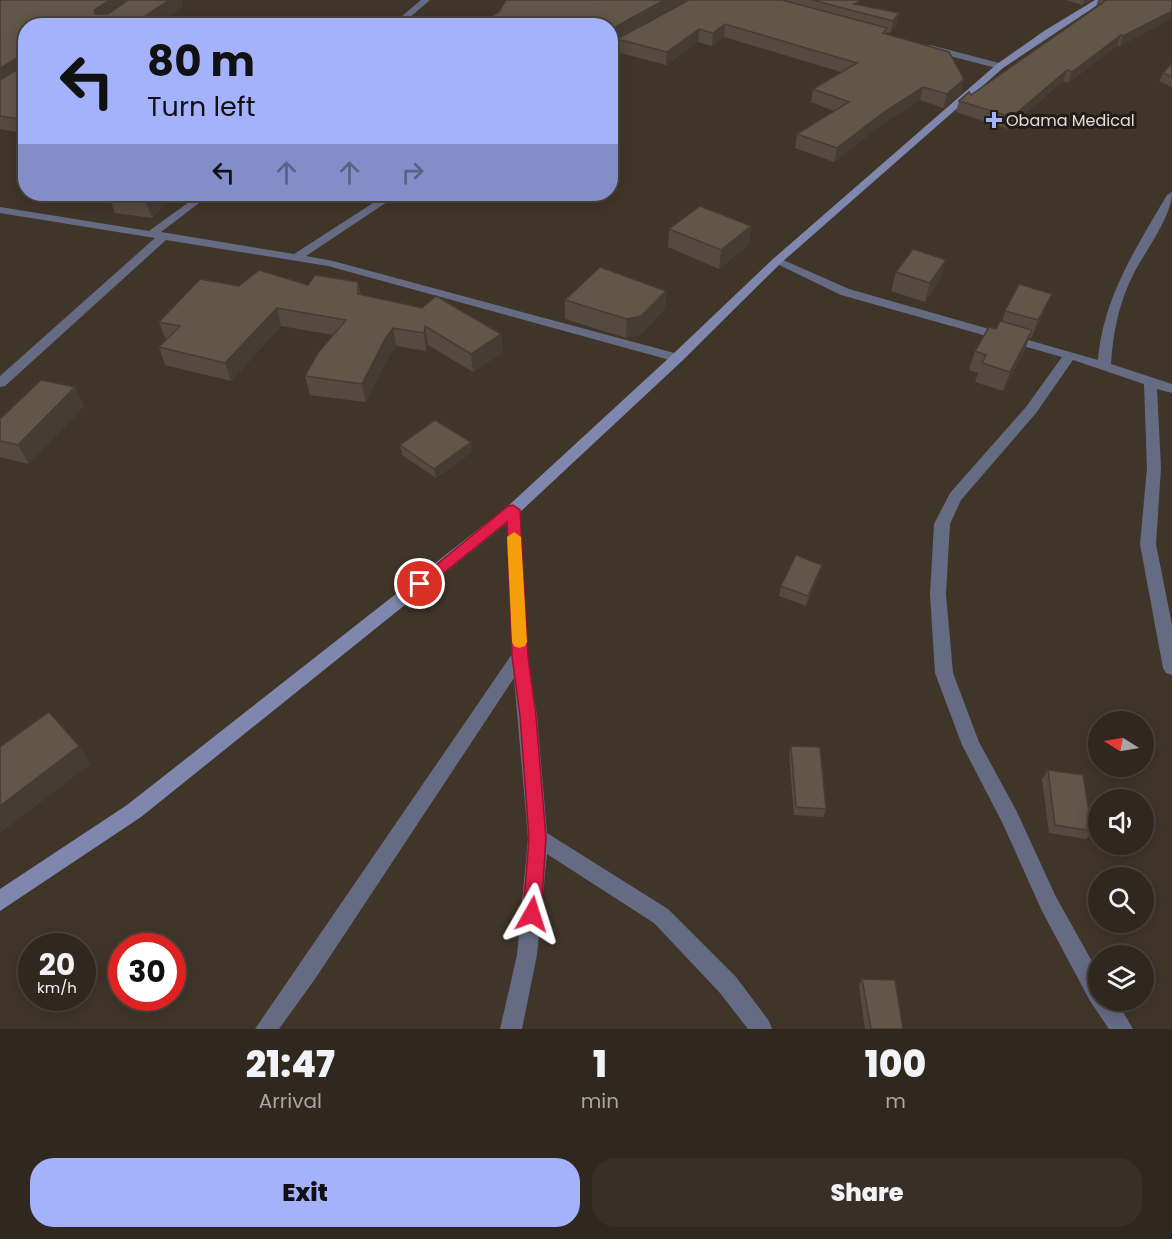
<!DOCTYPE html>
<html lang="en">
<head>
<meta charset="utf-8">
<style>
  :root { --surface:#30281f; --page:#383028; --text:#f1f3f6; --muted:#a8a6a4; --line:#4b443d; --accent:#a4b2fc }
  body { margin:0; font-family:Poppins,sans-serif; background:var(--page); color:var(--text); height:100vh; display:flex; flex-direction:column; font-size:22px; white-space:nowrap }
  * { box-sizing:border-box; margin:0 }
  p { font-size:20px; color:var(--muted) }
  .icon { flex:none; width:33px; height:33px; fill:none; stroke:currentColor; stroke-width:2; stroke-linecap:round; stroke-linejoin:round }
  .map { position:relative; height:1029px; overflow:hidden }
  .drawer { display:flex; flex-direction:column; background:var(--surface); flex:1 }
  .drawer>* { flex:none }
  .hud { position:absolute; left:18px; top:18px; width:600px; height:183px; border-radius:24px; box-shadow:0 3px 15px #0003,0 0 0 2px var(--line); background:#a4b2fc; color:#111; overflow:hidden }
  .needle { width:39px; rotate:281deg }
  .fabs { position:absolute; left:1088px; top:711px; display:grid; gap:12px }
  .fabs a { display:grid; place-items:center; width:66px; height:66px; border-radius:50%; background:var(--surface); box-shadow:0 3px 15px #0003,0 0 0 2px var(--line); font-size:30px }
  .speed { position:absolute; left:18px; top:933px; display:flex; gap:12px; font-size:30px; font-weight:700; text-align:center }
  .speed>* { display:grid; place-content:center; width:78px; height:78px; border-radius:50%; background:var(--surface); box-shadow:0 3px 15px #0003,0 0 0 2px var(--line); line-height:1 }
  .speed small { font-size:15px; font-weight:400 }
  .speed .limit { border:9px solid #d22; background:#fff; color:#111 }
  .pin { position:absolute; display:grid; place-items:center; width:51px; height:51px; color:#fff; margin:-26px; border:3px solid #fff; border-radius:50%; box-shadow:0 2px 6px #0007 }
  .me { position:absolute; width:66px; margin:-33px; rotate:6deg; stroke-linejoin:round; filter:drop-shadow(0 0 4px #0008) }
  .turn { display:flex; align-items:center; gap:21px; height:126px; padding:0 30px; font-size:27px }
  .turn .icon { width:78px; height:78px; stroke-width:2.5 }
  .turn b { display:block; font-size:42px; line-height:51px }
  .lanes { display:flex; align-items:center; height:57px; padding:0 30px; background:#0003; justify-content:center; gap:30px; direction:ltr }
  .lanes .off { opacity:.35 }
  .eta { display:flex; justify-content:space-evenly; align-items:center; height:102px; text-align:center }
  .eta b { font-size:36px; font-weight:800; line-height:42px }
  .action { display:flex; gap:12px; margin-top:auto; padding:12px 30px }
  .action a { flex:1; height:69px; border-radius:24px; background:var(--accent); color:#111; font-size:24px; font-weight:800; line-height:69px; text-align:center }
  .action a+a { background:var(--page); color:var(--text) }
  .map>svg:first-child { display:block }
</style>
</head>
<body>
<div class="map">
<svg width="1172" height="1029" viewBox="0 0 1172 1029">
  <rect width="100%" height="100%" fill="#403529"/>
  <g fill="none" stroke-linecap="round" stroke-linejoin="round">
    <path fill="#666b84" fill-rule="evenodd" d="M 421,0 L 430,0 L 400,26 L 390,26 Z
      M 630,33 L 637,35 L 610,53 L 610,46 Z
      M 930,45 L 1003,64 L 1005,66 L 1000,69 L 927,50 L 927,46 Z
      M 1172,192 C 1172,217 1145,251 1133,275 C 1119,303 1113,332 1111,364 L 1172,384 L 1172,393 L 1157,389 L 1161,468 L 1156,544 L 1172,625 L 1172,675 L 1166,673 L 1163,668 L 1140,544 L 1147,468 L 1144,384 L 1073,360 L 1036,413 L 961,500 L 950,524 L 946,594 L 953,673 L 979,742 L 1016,810 L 1056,897 L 1098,972 L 1098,1000 L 1116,1000 L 1133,1029 L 1109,1029 L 1090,1001 L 1042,911 L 1002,822 L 962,745 L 935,673 L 930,594 L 934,524 L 950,493 L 1026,407 L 1062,357 L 841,295 L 771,261 L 777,258 L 781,259 L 849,289 L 1098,360 C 1103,298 1136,248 1167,195 Z
      M 200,194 L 211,194 L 161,232 L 294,254 L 387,194 L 399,194 L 306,256 L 333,261 L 682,355 L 683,358 L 677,362 L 328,266 L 166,240 L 5,386 L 0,387 L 0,376 L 155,238 L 0,213 L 0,207 L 149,231 Z
      M 513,505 L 518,506 L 520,510 L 528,655 L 537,716 L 547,833 L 668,909 L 736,977 L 769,1021 L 772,1029 L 748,1029 L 720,993 L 654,923 L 547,854 L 537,955 L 522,1029 L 500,1029 L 517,955 L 528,838 L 514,678 L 315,979 L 279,1029 L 255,1029 L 512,654 L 506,510 L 508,506 Z"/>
    <path fill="#7f87ae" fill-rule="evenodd" d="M 1095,0 L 1105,0 L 1003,68 L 781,263 L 682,361 L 518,514 L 141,817 L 0,911 L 0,889 L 127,805 L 508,506 L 672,355 L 773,259 L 997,64 L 1044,31 Z"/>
  </g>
  <path fill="#544a3f" d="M 0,0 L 183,6 L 155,26 L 26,26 L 26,134 L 0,129 Z
    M 689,0 L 812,0 L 859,5 L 899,13 L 896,26 L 890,33 L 886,32 L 886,34 L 961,93 L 943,108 L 920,100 L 881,125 L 834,162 L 795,148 L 797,134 L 834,111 L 811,102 L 813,89 L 841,72 L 724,37 L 712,46 L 698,42 L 666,65 L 617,52 L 617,39 L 610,43 L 610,26 L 474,26 L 689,0 L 678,4 L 628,33 Z
    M 1066,0 L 1091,0 L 1082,5 Z
    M 1098,0 L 1172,0 L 1119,47 L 1117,46 L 1068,83 L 1063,81 L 1008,129 L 956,112 L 959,101 L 971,95 L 1096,7 Z
    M 1172,63 L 1172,87 L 1159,81 L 1163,73 Z
    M 109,194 L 177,194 L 152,218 L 115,213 L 108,195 Z
    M 751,226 L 749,244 L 719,269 L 668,247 L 669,229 Z
    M 896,272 L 941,278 L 925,302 L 891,291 Z
    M 358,282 L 361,295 L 501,334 L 503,352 L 473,372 L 428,345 L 426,351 L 396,346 L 388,357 L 366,402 L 310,395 L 305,376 L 333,335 L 281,326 L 231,381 L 165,365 L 159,347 L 166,340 L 159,322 L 239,286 L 308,285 Z
    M 666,291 L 665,309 L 640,335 L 626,338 L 565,319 L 565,300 Z
    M 1005,311 L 1044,312 L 1031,338 L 1029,338 L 1025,349 L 1003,391 L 975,382 L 978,373 L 969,370 L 975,351 L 1002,322 Z
    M 75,387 L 84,406 L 29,464 L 0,457 L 0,419 Z
    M 400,445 L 472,452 L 436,478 L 402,455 Z
    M 819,574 L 806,606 L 779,596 L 781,586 Z
    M 791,746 L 826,809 L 823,817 L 794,815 L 789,755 Z
    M 1048,770 L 1092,831 L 1086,839 L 1049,833 L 1042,779 Z
    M 862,979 L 903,1029 L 865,1029 L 859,986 Z"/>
  <path fill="#453c33" d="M 110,0 L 134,0 L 99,24 L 94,10 Z
    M 169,0 L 182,0 L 183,6 L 155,26 L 130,26 Z
    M 664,0 L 689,0 L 678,4 L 610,43 L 610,30 Z
    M 1084,0 L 1091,0 L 1082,5 Z
    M 1172,11 L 1172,19 L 1119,47 L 1123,36 Z
    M 899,13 L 896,26 L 890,33 L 893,21 Z
    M 725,24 L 724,37 L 712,46 L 713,33 Z
    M 699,29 L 698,42 L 666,65 L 667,52 Z
    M 1121,35 L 1117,46 L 1068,83 L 1072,72 Z
    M 19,57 L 25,71 L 0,86 L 0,68 Z
    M 1067,70 L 1063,81 L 1008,129 L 1012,117 Z
    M 964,79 L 961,93 L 943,108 L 947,94 Z
    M 923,87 L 920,100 L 881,125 L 834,162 L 837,148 L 884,112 Z
    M 152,194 L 177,194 L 152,218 L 145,200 Z
    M 751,226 L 749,244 L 719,269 L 721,250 Z
    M 946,260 L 941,278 L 925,302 L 930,283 Z
    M 666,291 L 665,309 L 640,335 L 626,338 L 627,319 Z
    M 1052,294 L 1044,312 L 1031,338 L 1038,320 Z
    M 277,308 L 281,326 L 231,381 L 225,363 Z
    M 425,326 L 428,345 L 426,351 L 424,333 Z
    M 393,328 L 396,346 L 388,357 L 366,402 L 362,384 L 385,339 Z
    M 1032,330 L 1025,349 L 1003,391 L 1010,372 Z
    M 501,334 L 503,352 L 473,372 L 471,354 Z
    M 75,387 L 84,406 L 29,464 L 18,445 Z
    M 471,442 L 472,452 L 436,478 L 434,469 Z
    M 822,565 L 819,574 L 806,606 L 808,596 Z
    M 79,746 L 91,764 L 0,833 L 0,806 Z"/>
  <path fill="#625649" stroke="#453c33" stroke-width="1.5" d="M 0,0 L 110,0 L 94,10 L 95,14 L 108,14 L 128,0 L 169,0 L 130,26 L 26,26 L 26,120 L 0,116 L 0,80 L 21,67 L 22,57 L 19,57 L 0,68 Z
    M 506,0 L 664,0 L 610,30 L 610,26 L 568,26 L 562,24 L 560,26 L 474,26 L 499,12 Z
    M 689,0 L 782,0 L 887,28 L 883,33 L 949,52 L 964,79 L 947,94 L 923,87 L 884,112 L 837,148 L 797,134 L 849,102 L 813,89 L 857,63 L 725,24 L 713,33 L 699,29 L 667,52 L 617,39 Z
    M 812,0 L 858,0 L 860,1 L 854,4 L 899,13 L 893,21 Z
    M 1103,0 L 1172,0 L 1172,11 L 1123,36 L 1121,35 L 1072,72 L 1067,70 L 1012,117 L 959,101 L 969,92 L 971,95 L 1105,1 Z
    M 1172,63 L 1172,77 L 1163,73 Z
    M 109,194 L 152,194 L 145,200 L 108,195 Z
    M 700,206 L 751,226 L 721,250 L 669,229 Z
    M 913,249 L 946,260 L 930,283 L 896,272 Z
    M 600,267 L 666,291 L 641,316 L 627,319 L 565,300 Z
    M 259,270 L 308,285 L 315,275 L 358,282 L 358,294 L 422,308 L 436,296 L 501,334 L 471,354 L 425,326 L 424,333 L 393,328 L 385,339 L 362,384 L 305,376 L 318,353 L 346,320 L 277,308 L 225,363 L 159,347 L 180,326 L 159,322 L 200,279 L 239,286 Z
    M 1019,284 L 1052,294 L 1038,320 L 1005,311 Z
    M 1000,321 L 1032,330 L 1010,372 L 982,363 L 986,355 L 975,351 L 989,327 L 996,329 Z
    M 41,380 L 75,387 L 18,445 L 0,441 L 0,419 Z
    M 435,420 L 471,442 L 434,469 L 400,445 Z
    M 796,555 L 822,565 L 808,596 L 781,586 Z
    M 49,712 L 79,746 L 0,806 L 0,747 Z
    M 791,746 L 820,747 L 826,809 L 796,807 Z
    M 1048,770 L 1083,775 L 1092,831 L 1055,825 Z
    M 862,979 L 895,980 L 903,1029 L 871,1029 Z"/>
  <path fill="#e11d48" stroke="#92132f" stroke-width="1.5" d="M 513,505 L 520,510 L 528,656 L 536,716 L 546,838 L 541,914 L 539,921 L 532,924 L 526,921 L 523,914 L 529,838 L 520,716 L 512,656 L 507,522 L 425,588 L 415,588 L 413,584 L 508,506 Z"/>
  <path fill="#f59e0b" d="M 514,532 L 521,537 L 527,642 L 525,646 L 519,648 L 514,646 L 512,642 L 507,537 Z"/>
  <path fill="#a4b2fc" stroke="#221d18" stroke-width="2" d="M991 111h6v6h6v6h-6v6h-6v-6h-6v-6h6z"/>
  <g text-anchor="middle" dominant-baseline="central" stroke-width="6" stroke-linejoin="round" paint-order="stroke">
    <g font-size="16" fill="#e3dcd5" stroke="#221d18" text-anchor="start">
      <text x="1006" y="120">Obama Medical</text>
    </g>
  </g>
</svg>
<div class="fabs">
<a><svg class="needle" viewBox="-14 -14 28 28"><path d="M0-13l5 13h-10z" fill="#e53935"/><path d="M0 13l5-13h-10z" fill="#a8a6a4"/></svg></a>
<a><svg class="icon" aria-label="sound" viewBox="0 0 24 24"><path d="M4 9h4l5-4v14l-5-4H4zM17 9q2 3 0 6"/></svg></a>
<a><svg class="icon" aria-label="search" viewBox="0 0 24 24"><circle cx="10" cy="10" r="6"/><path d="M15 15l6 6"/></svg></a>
<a><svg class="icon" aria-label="layers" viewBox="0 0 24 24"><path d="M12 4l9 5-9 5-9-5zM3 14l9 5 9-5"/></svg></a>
</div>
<div class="speed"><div>20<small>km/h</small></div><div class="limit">30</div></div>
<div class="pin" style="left:420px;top:584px;background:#d93025"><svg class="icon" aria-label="arrive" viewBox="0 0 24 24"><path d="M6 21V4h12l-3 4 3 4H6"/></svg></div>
<svg class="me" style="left:532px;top:914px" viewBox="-20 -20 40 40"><path d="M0-17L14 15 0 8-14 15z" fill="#e11d48" stroke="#fff" stroke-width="4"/></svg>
<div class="hud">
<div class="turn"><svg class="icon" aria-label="left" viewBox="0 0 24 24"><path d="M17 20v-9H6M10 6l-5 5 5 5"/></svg><div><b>80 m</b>Turn left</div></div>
<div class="lanes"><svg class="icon" aria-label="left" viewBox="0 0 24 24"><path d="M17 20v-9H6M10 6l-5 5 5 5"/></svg><svg class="icon off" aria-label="ahead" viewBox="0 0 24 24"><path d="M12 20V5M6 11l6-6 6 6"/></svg><svg class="icon off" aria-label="ahead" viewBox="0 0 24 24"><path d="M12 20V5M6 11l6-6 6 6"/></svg><svg class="icon off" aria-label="right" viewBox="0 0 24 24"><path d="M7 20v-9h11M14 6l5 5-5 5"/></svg></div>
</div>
</div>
<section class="drawer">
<div class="eta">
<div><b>21:47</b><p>Arrival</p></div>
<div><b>1</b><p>min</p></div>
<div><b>100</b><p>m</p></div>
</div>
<div class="action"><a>Exit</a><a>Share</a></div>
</section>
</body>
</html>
